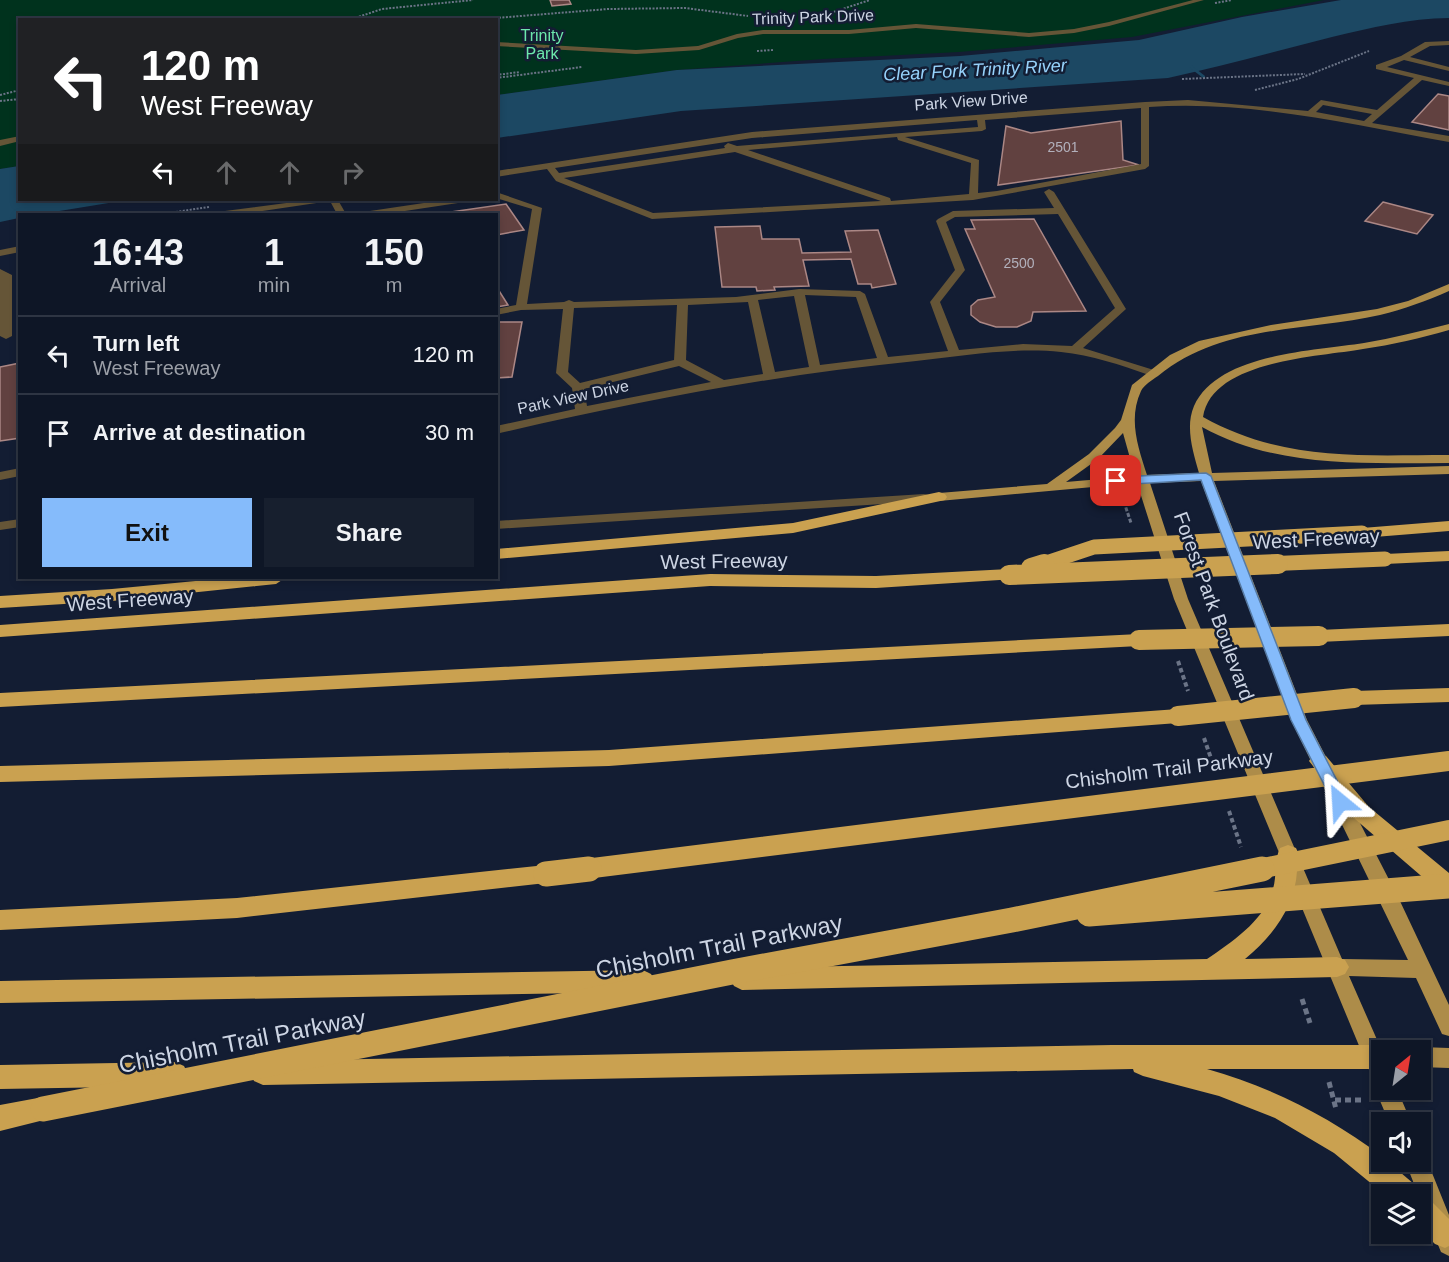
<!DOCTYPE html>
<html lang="en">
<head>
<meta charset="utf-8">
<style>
  :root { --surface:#0e1626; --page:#171f2e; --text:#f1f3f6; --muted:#9b9fa7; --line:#2e3543; --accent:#85bbfb }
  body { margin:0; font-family:Arial,sans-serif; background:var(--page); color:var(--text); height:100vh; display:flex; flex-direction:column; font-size:22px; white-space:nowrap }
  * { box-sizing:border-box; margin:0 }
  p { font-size:20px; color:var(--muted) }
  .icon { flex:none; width:33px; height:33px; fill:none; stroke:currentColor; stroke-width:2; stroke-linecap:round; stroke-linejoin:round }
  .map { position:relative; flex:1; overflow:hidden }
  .details { position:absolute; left:18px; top:213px; width:480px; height:366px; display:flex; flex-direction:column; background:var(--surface); border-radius:0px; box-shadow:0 3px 9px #0003,0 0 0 2px var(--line) }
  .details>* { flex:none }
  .top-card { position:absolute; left:18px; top:18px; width:480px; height:183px; border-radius:0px; box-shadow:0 3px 9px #0003,0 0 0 2px var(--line); background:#202124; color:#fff; overflow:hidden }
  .needle { width:39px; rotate:30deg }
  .tools { position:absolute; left:1371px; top:1040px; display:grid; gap:12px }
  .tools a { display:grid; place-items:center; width:60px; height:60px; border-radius:0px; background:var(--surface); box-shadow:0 3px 9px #0003,0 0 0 2px var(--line); font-size:30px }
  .pin { position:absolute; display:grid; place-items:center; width:51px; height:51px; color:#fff; margin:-26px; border-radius:12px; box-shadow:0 3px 9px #0006 }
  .me { position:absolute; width:66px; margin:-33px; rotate:333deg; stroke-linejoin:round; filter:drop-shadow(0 0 4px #0008) }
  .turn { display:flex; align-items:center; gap:21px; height:126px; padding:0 24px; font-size:27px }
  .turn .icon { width:78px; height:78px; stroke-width:2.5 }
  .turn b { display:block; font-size:42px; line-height:51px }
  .lanes { display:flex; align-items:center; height:57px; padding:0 24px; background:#0003; justify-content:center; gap:30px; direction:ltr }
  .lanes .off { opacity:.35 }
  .eta { display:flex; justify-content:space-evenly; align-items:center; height:102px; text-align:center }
  .eta b { font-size:36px; font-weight:600; line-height:42px }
  .primary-button { display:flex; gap:12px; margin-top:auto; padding:12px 24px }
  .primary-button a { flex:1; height:69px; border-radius:0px; background:var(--accent); color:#111; font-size:24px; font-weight:600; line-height:69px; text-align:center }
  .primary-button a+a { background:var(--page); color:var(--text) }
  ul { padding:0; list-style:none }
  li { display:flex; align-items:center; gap:18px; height:78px; padding:0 24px; border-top:2px solid var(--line) }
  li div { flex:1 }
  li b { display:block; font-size:22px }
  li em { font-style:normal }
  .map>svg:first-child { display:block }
</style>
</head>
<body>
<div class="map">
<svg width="1449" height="1262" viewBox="0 0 1449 1262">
  <rect width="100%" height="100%" fill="#131d33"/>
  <path fill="#00321d" d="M 0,0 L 1324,0 L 1132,37 L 959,52 L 823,59 L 677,70 L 497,95 L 496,20 L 20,20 L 19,166 L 0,169 Z"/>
  <path fill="#1c4863" d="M 1341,0 L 1449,0 L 1449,18 C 1409,18 1371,28 1332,37 C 1277,51 1223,66 1168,78 L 681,111 L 497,138 L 497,95 L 677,70 L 960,56 L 1139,40 L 1242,17 Z
    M 19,166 L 20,200 L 127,200 L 41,214 L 20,214 L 19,218 L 0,222 L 0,169 Z"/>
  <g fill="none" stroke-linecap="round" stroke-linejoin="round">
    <path fill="#1c4863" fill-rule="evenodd" d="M 1189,65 L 1191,65 L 1205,76 L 1205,78 L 1203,78 L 1189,67 Z"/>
  </g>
  <path fill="#614140" stroke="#ab8785" stroke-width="1.5" d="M 550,0 L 569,0 L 571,4 L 552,6 Z
    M 1438,94 L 1449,96 L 1449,130 L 1412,122 Z
    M 1121,121 L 1123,160 L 1139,165 L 998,185 L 1006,126 L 1031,133 Z
    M 1383,202 L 1433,215 L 1417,234 L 1365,221 Z
    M 506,204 L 524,230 L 496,235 L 496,214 L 437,214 Z
    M 1034,219 L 1086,311 L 1033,312 L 1031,321 L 1017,327 L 996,327 L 980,322 L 971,315 L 971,306 L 978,300 L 995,297 L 965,229 L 975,229 L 971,220 Z
    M 760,226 L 762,239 L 799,239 L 802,253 L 851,252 L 845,231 L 878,230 L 896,284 L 872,288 L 871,284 L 858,284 L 851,259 L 803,260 L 809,286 L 774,287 L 775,290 L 757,291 L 756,287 L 722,287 L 715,227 Z
    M 496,286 L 508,305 L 496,307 Z
    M 496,322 L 522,322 L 512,377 L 496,378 Z
    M 20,363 L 20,438 L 0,441 L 0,367 Z"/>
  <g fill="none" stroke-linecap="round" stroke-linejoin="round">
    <path stroke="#6b7487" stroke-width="2" stroke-dasharray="2 1.5" stroke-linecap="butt" d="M 1215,3 L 1232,0
      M 827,14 L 870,0
      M 349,20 L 382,9 L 473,0
      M 471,20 L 608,9 L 685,8 L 748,16
      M 757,51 L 773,50
      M 496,75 L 520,72
      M 496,78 L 582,67
      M 1182,79 L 1305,74
      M 1255,90 L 1298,79 L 1369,51
      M 0,95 L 20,90
      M 0,101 L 20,99
      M 162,214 L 209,207"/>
    <path stroke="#6b7487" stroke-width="3" stroke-dasharray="4 2" stroke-linecap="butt" d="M 1122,496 L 1131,523"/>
    <path stroke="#6b7487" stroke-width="4" stroke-dasharray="4.5 3" stroke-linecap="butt" d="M 1178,661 L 1188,691
      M 1204,738 L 1214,767
      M 1229,811 L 1241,847"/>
    <path stroke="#6b7487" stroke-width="5" stroke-dasharray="6 4" stroke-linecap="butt" d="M 1302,999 L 1310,1023
      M 1329,1082 L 1336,1109
      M 1335,1100 L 1364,1100"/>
    <path fill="#655537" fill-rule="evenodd" d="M 1193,0 L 1204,0 L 1109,26 L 1074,33 L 1029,37 L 916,28 L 849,34 L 763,34 L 738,38 L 699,50 L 636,54 L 496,46 L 496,42 L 636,50 L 698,46 L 737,34 L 763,30 L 849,30 L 916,24 L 1029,33 L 1074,29 L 1109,22 Z
      M 1449,41 L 1449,45 L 1430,46 L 1410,57 L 1449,67 L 1449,71 L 1404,60 L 1387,67 L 1449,82 L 1449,86 L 1422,80 L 1372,123 L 1449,136 L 1449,142 C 1350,124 1250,100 1149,107 L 1149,166 L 1145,169 L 973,200 L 652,219 L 556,181 L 547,169 L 496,177 L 496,171 L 752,132 L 1145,102 L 1188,100 L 1308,111 L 1321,100 L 1377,110 L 1414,78 L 1376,69 L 1376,65 L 1401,56 L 1425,42 ZM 1323,105 L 1372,114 L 1364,121 L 1316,112 ZM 1141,108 L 1141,164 L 997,191 L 978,193 L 979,160 L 905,137 L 982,131 L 986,129 L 985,120 ZM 977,120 L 978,127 L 737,146 L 728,143 L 724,146 L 725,148 L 559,173 L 555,168 L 752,138 ZM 897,137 L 898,140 L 971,163 L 969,194 L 891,201 L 890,198 L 748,150 ZM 735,152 L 881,201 L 653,213 L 564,178 Z
      M 20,136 L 20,141 L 0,146 L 0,140 Z
      M 1049,189 L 1054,192 L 1126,309 L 1083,348 L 1157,371 L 1157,375 L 1149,375 C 1120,365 1092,355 1061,352 C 1013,347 964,356 916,361 C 774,375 637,401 496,434 L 496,426 L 575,409 L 572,388 L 556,373 L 563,309 L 521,310 L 496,315 L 496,309 L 516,305 L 532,209 L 496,198 L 496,192 L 542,208 L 527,304 L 564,302 L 569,300 L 574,302 L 736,297 L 799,289 L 860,291 L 865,294 L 888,357 L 948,351 L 930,302 L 955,270 L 936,221 L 938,219 L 953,211 L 1054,208 L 1044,192 ZM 1058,214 L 1115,308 L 1072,346 L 1023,344 L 959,350 L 940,302 L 965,270 L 946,222 L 955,217 ZM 805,295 L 856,297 L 877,358 L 820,365 ZM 794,296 L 809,367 L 775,372 L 758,300 ZM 748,302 L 763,374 L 724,380 L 686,360 L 688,305 ZM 677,305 L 674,360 L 580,383 L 568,372 L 574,308 ZM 679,366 L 711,382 L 587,406 L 584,389 Z
      M 309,200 L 338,200 L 346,214 L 337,214 L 330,201 L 242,214 L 220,214 L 225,211 Z
      M 444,200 L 463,200 L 458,203 L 385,214 L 365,214 L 370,211 Z
      M 20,246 L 20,252 L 0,256 L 0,250 Z
      M 0,269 L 12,275 L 12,336 L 6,339 L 0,336 Z
      M 20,468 L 20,476 L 0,480 L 0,472 Z
      M 924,494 L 929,495 L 931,498 L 929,501 L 496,529 L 496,521 Z
      M 20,519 L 20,527 L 0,530 L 0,522 Z"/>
    <path fill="#ad8c49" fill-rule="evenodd" d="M 1449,284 L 1449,291 C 1426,301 1404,309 1380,315 C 1303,332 1222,324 1158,376 C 1152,380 1144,385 1141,391 C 1128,419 1138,447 1147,475 L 1199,473 C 1193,452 1185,427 1194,406 C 1218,353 1314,351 1364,343 C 1393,338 1421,331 1449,324 L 1449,330 C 1421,338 1392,345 1363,349 C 1319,357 1212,360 1203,417 C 1284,462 1360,455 1449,455 L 1449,463 C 1365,463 1278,469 1202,427 L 1212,473 L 1449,466 L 1449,474 L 1214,481 L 1307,720 L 1399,899 L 1449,1005 L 1449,1036 L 1442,1034 L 1416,978 L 1349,976 L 1382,1051 L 1382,1089 L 1397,1089 L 1411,1122 L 1389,1122 L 1375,1089 L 1377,1085 L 1372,1077 L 1174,599 L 1137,483 L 939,501 L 932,497 L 939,493 L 1047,484 L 1089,454 L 1115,428 L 1121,420 L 1132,385 L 1170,355 L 1199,341 L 1271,325 L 1377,309 L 1408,301 ZM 1123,433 L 1135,476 L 1066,482 L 1098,459 ZM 1201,481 L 1291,720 L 1408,960 L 1342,959 L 1188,599 L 1150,483 Z
      M 1420,1047 L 1449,1048 L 1449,1068 L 1420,1067 L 1420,1050 L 1413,1050 Z
      M 1420,1152 L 1424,1153 L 1449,1215 L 1449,1256 L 1441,1252 L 1420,1201 L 1420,1194 L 1418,1194 L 1405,1161 L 1420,1161 Z"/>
    <path fill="#caa150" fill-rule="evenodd" d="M 939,492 L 945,494 L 947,497 L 945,500 L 793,533 L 496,559 L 496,549 L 793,523 Z
      M 1449,521 L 1449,531 L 1362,538 L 1354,533 L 1362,528 Z
      M 1449,551 L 1449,561 L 1385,564 L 1377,559 L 1385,554 Z
      M 1009,569 L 1018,575 L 1015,579 L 876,588 L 710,586 L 0,637 L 0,625 L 710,574 L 876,576 Z
      M 227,578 L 285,578 L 276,584 L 112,601 L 0,608 L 0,596 L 112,589 Z
      M 1449,624 L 1449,636 L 1319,642 L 1313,640 L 1310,636 L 1313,632 L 1319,630 Z
      M 1139,634 L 1145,636 L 1148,640 L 1145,644 L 1139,646 L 0,707 L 0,693 Z
      M 1449,688 L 1449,702 L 1354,705 L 1347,703 L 1344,698 L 1347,693 L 1354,691 Z
      M 1178,709 L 1185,711 L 1188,716 L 1185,721 L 1178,723 L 609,766 L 0,782 L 0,766 L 609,750 Z
      M 1319,753 L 1326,756 L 1369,807 L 1449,873 L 1449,895 L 1441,893 L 1355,819 L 1309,761 L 1312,756 Z
      M 1288,845 L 1296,848 C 1300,855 1298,862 1297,871 C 1295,907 1272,937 1245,959 L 1337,957 L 1345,960 L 1349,967 L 1345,974 L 1337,977 L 742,990 L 734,986 L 730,979 L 734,972 L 742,968 L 1207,959 C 1232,942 1265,920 1273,889 C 1277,875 1274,860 1280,848 Z
      M 546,865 L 554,868 L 557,874 L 554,880 L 546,883 L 237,918 L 0,930 L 0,910 L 237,898 Z
      M 643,970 L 651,974 L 655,981 L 651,988 L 643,992 L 0,1003 L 0,981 Z
      M 1112,1045 L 1373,1045 L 1382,1049 L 1382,1065 L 1373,1069 L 1207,1069 C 1271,1087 1328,1116 1382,1156 L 1382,1161 L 1387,1161 L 1414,1184 L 1417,1194 L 1384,1194 L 1334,1153 L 1275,1118 L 1219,1096 L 1143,1076 L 1134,1072 L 1133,1069 L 263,1085 L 254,1081 L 250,1073 L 254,1065 L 263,1061 Z
      M 175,1062 L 184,1066 L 188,1074 L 184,1082 L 175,1086 L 0,1089 L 0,1065 Z
      M 43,1097 L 52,1100 L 56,1109 L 52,1118 L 0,1131 L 0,1105 Z
      M 1420,1197 L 1430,1200 L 1449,1219 L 1449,1246 L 1445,1248 L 1435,1244 L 1420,1229 Z"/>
    <path stroke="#caa150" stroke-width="15" d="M 1040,565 L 1094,547 L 1362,533
      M 1243,565 L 1385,559"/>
    <path stroke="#caa150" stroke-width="20" d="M 1031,568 L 1044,564
      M 1009,575 L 1278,564
      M 1139,640 L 1319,636
      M 1178,716 L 1354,698
      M 577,870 L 1449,761
      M 1254,870 L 1449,830"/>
    <path stroke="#caa150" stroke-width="25" d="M 546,874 L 589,869
      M 1089,914 L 1449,886
      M 43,1109 L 732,972 L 1012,920 L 1262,869"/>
  </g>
  <path fill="#85bbfb" stroke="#567aa3" stroke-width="1.5" d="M 1206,473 L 1211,476 L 1306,720 L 1348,802 L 1346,806 L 1335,806 L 1291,720 L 1201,480 L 1116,485 L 1110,481 L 1116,477 Z"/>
  <g text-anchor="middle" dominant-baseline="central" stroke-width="5" stroke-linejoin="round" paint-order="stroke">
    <g font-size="14" fill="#b2b0bb">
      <text x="1063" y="147">2501</text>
      <text x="1019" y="263">2500</text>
    </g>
    <g font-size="16" fill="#cdd5e4" stroke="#131d33">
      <text transform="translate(813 17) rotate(-2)">Trinity Park Drive</text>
      <text transform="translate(971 101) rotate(-4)">Park View Drive</text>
      <text transform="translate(573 397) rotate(-12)">Park View Drive</text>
    </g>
    <g font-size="16" fill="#6ce8ac" stroke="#131d33">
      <text x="542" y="35">Trinity<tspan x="542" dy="18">Park</tspan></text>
    </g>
    <g font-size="18" font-style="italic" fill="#96d2fb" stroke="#131d33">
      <text transform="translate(975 70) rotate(-3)">Clear Fork Trinity River</text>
    </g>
    <g font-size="20" fill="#cdd5e4" stroke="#131d33">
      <text transform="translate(1316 539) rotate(-3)">West Freeway</text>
      <text transform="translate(724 561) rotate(-1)">West Freeway</text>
      <text transform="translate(130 600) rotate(-4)">West Freeway</text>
      <text transform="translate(1214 606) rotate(70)">Forest Park Boulevard</text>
      <text transform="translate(1169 769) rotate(-7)">Chisholm Trail Parkway</text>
    </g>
    <g font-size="24" fill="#cdd5e4" stroke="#131d33">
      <text transform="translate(719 946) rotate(-11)">Chisholm Trail Parkway</text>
      <text transform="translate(242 1041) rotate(-11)">Chisholm Trail Parkway</text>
    </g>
  </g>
</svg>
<div class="tools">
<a><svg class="needle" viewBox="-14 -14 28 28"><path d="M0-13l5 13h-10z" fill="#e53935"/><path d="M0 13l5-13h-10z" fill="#9b9fa7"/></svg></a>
<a><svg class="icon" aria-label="sound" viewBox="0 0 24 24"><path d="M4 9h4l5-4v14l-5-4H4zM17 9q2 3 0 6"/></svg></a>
<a><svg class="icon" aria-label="layers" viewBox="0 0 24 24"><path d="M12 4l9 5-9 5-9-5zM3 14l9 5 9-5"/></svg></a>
</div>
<div class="pin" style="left:1116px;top:481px;background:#d93025"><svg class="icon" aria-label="arrive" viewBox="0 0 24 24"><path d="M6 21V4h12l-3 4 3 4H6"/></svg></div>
<svg class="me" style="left:1340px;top:802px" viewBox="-20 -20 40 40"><path d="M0-17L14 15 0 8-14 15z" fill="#85bbfb" stroke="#fff" stroke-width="4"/></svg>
<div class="top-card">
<div class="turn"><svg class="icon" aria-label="left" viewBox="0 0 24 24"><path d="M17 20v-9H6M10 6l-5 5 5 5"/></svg><div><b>120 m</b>West Freeway</div></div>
<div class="lanes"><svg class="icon" aria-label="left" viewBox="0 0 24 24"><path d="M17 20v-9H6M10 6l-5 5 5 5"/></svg><svg class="icon off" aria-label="ahead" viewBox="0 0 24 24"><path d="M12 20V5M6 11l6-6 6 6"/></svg><svg class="icon off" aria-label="ahead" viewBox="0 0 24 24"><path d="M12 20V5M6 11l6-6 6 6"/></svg><svg class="icon off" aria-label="right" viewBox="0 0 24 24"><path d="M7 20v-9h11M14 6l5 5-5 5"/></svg></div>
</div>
<section class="details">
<div class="eta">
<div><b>16:43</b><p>Arrival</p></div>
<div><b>1</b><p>min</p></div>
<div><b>150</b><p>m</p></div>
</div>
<ul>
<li><svg class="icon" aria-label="left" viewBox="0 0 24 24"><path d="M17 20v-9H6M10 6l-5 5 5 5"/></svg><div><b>Turn left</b><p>West Freeway</p></div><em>120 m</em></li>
<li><svg class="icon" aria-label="arrive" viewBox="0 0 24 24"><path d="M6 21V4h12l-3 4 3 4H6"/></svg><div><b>Arrive at destination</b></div><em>30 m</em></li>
</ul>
<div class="primary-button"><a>Exit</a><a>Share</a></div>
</section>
</div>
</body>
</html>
